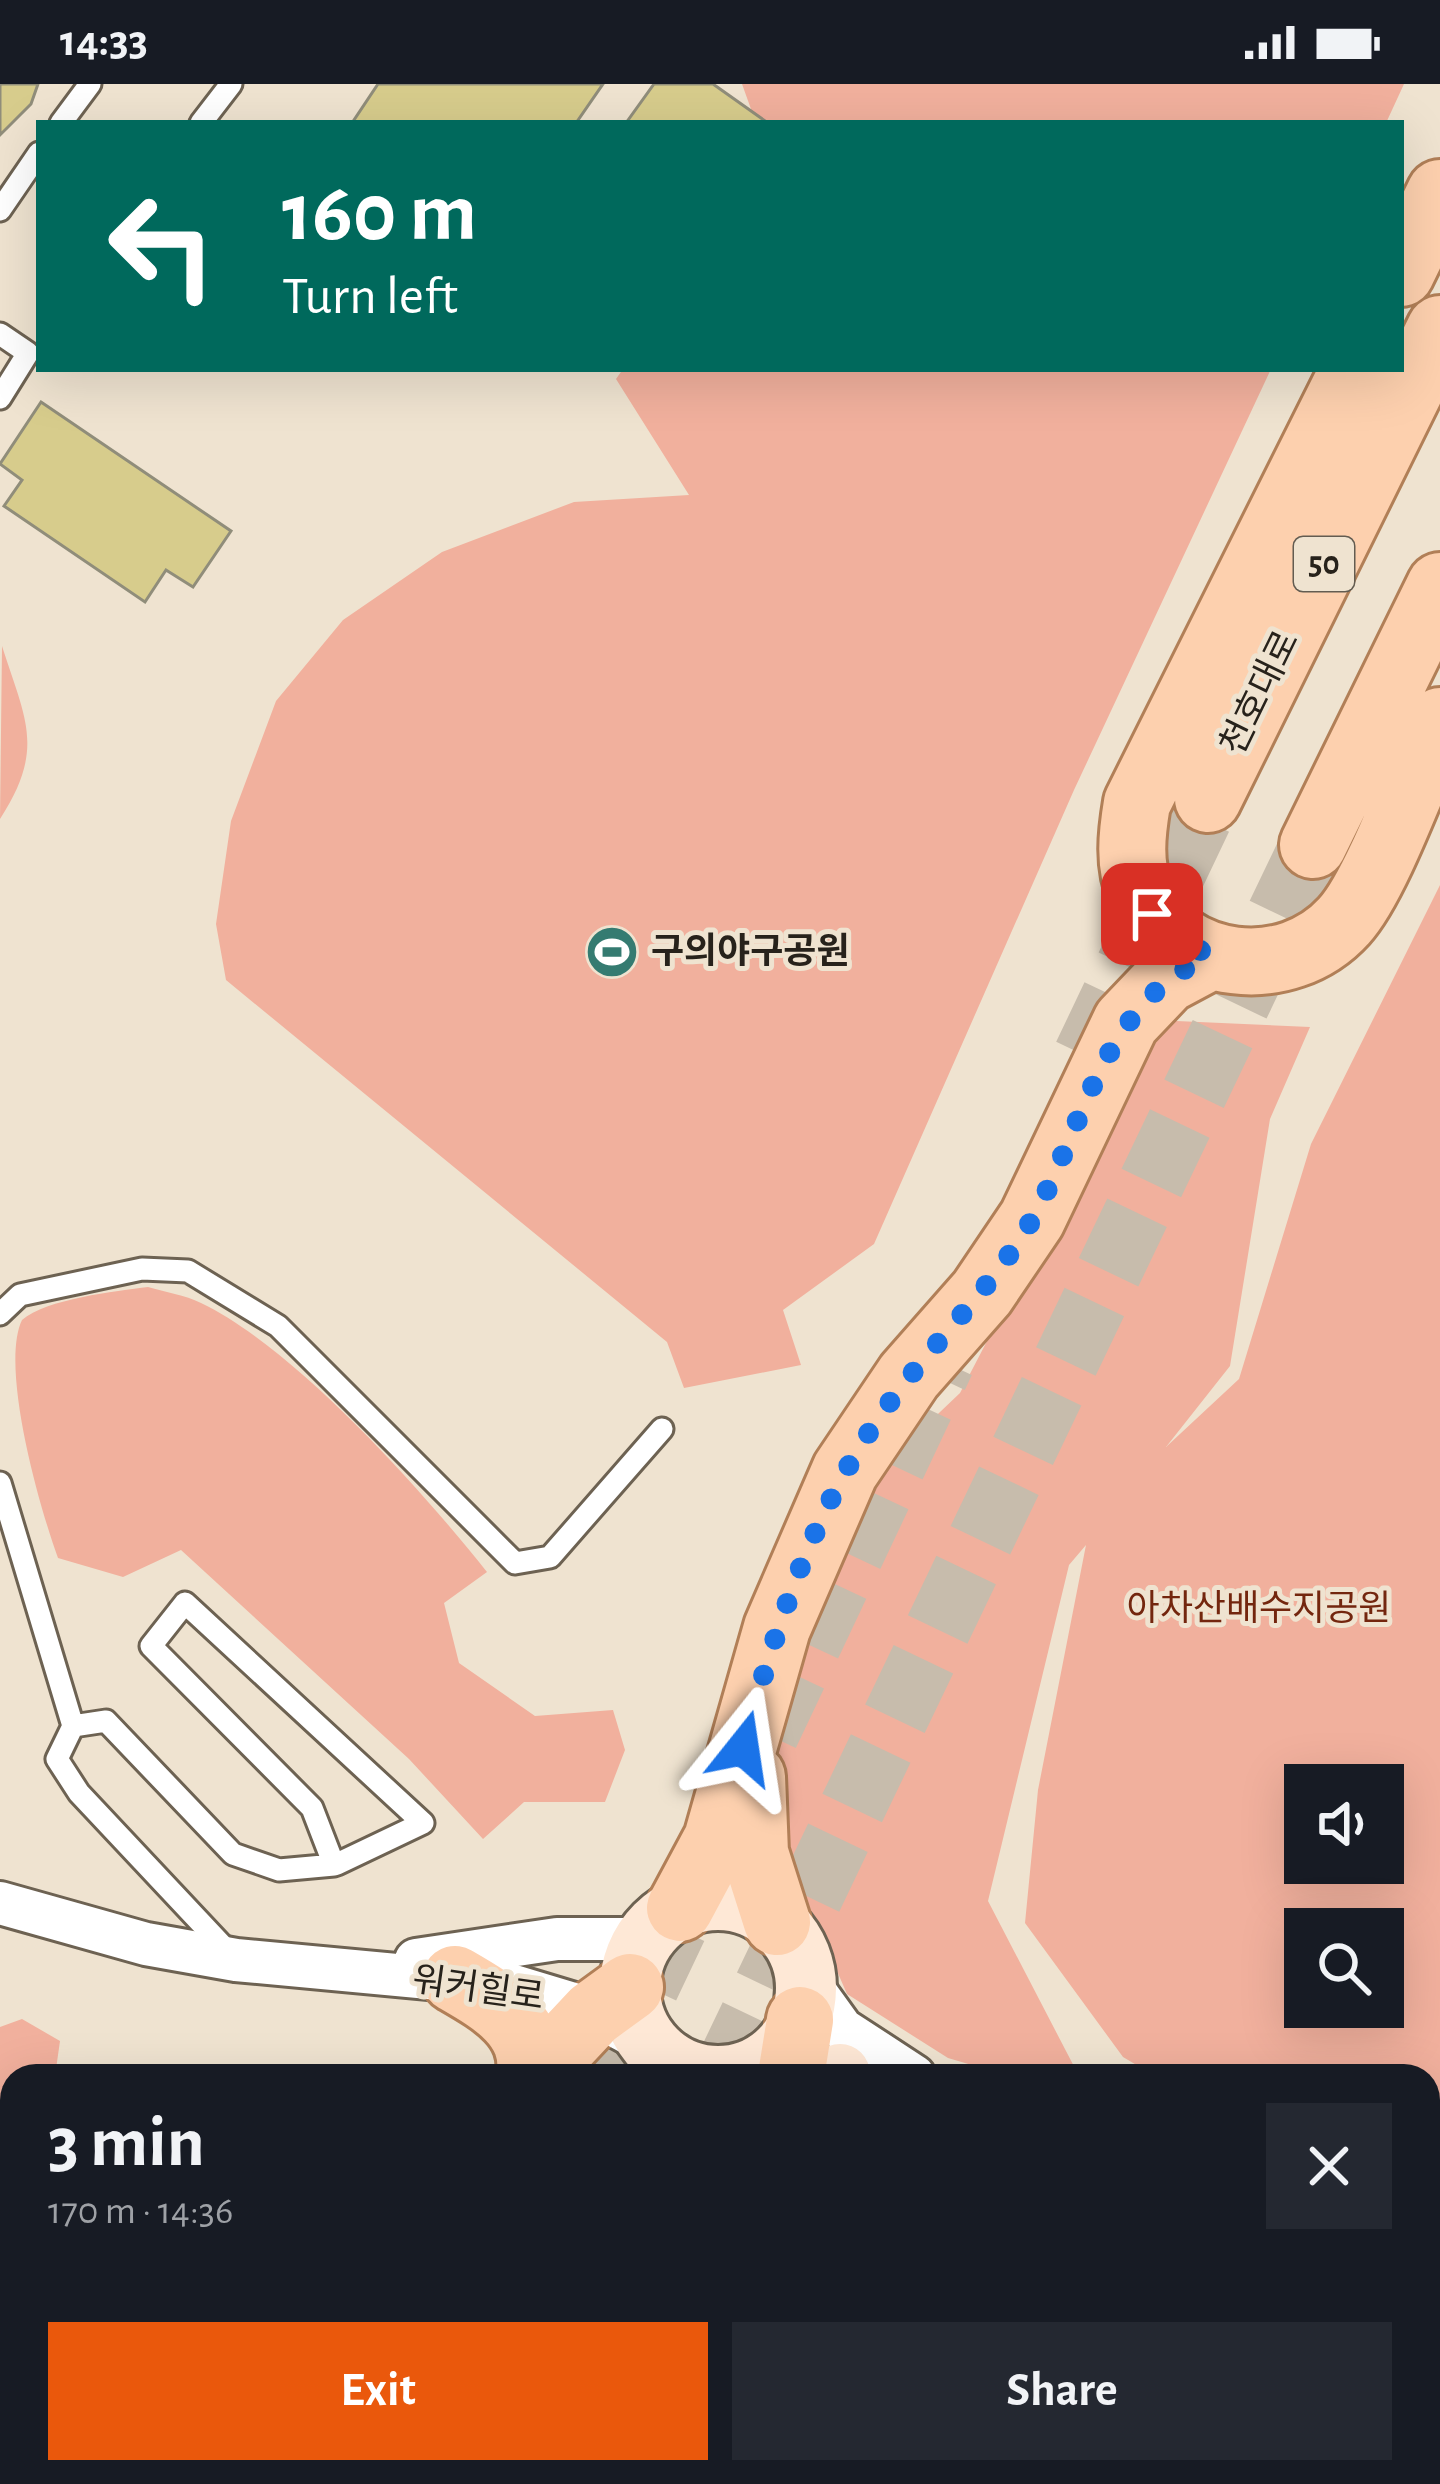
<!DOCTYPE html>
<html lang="en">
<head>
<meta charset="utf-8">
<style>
  :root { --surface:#171b24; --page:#242831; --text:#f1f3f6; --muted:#9ea1a6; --accent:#ea580c }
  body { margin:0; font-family:"Alegreya Sans","Noto Sans KR",sans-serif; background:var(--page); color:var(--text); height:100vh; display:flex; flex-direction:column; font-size:45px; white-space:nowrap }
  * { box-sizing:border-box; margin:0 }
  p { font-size:39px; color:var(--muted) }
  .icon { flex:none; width:66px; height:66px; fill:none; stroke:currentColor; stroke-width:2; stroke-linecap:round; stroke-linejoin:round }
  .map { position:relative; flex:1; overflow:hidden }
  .side { position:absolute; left:0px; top:1980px; width:1440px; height:420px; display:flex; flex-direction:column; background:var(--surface); border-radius:36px 36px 0 0; box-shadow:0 12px 48px #0002 }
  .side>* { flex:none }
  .top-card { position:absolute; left:36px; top:36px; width:1368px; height:252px; border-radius:0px; box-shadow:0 12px 48px #0002; background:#00695c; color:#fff; overflow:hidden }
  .controls { position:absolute; left:1284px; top:1680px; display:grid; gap:24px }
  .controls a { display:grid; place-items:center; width:120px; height:120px; border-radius:0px; background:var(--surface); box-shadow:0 12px 48px #0002; font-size:60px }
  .pin { position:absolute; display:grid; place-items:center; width:102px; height:102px; color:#fff; margin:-51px; border-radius:24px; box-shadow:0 6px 18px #0006 }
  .me { position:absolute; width:132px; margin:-66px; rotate:15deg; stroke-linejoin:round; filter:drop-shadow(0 0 9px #0008) }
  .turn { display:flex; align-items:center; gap:42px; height:252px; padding:0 48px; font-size:54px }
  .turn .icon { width:156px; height:156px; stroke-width:2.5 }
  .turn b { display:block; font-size:84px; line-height:102px }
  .round { display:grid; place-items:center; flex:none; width:126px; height:126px; border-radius:0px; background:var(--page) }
  .overview { display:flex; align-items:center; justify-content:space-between; height:204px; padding:0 48px }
  h1 { font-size:72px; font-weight:700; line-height:90px }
  .action { display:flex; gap:24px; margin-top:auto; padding:24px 48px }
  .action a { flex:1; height:138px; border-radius:0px; background:var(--accent); color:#fff; font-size:48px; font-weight:700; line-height:138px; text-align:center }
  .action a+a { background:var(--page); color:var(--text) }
  .status { display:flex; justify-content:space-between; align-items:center; height:84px; padding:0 60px; background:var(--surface); direction:ltr }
  .status svg { height:33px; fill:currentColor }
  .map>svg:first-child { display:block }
</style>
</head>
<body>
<div class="status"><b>14:33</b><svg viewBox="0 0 49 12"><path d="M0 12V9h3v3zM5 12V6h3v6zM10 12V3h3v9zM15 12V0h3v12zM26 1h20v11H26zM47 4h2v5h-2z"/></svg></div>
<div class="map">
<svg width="1440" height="2400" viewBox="0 0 1440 2400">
  <rect width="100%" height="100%" fill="#efe3d0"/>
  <path fill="#f1b09d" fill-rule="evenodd" d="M 742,0 L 1404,0 L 1386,39 L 756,39 Z
    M 623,285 L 1271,285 L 1074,706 L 874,1160 L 783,1226 L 801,1281 L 684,1304 L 667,1258 L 226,896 L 216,840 L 231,737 L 276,617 L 343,536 L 442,468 L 574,418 L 689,411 L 616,295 Z
    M 2,562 C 25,635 46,664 0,735 Z
    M 1440,801 L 1440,2099 L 1428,2096 L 1428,1992 L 1155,1992 L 1123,1973 L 1025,1839 L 1038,1706 L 1086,1461 L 1069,1481 L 988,1817 L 1079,1992 L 1009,1992 L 948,1974 L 847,1910 L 776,1747 L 782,1563 L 857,1407 L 960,1309 L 1154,936 L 1310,943 L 1270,1035 L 1230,1282 L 1166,1363 L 1239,1295 L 1311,1060 ZM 1305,1701 L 1383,1701 L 1383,1779 L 1305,1779 ZM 1305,1845 L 1383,1845 L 1383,1923 L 1305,1923 Z
    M 148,1203 C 165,1208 185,1211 201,1219 C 295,1264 421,1405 487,1488 L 444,1519 L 459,1579 L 535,1632 L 613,1626 L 625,1666 L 605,1718 L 524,1718 L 483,1755 L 409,1675 L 181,1466 L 123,1493 L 58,1474 C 38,1419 0,1282 22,1236 C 46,1215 116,1207 148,1203 Z
    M 22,1935 L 60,1957 L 55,1992 L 12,1992 L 12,2334 L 0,2321 L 0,1943 Z
    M 1428,2196 L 1440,2198 L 1440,2400 L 767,2400 L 773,2388 L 1428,2388 Z
    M 94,2388 L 330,2392 L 325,2400 L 138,2400 Z"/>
  <path fill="#d7cc8c" stroke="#908d7a" stroke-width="3" d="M 0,0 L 38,0 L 31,20 L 0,51 Z
    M 378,0 L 603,0 L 576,39 L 352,39 Z
    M 654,0 L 713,0 L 768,39 L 626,39 Z
    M 41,318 L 231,447 L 193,503 L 166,486 L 145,518 L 4,422 L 22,396 L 0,380 Z"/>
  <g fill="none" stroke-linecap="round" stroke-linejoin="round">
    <path stroke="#c7bcac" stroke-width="66" stroke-dasharray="66 33" stroke-linecap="butt" d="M 1086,972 L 1208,715
      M 766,1650 L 942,1277
      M 604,1992 L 706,1776
      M 724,1992 L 1313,761"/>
    <g stroke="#6d6252" stroke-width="27">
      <path id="service" d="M 61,39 L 90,0
        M 201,39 L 231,0
        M 0,126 L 39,69
        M 0,250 L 28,269 L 0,314
        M 0,1230 L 20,1211 L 142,1185 L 188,1187 L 278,1242 L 515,1479 L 550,1473 L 662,1345
        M 0,1399 L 73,1642 L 57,1675 L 79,1709 L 232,1872
        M 73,1642 L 106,1637 L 233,1770 L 279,1786 L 334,1781 L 337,1780 L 423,1739 L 185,1519 L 151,1562 L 312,1724 L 334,1781"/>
    </g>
    <g stroke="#6d6252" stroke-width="48">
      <path id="minor" d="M 0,1819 L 146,1860 L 236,1876 L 514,1902 L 577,1921 L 651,1961
        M 416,1876 L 557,1855 L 645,1855
        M 806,1895 L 842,1945 L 914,1992
        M 1428,2138 L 1440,2140"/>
    </g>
    <g stroke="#6d6252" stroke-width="66">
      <path id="secondary" d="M630 1904a88 88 0 1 1 176 0a88 88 0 1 1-176 0Z
        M 838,1992 L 840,1990"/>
    </g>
    <g stroke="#b17f57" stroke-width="72">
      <path id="primary" d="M 1401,189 L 1440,109
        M 1354,285 L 1137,719 C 1132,749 1128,781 1141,810 C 1177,888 1287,900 1344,837 C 1377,801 1417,686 1440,637
        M 1208,715 L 1440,245
        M 1313,761 L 1440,502
        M 752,1693 L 755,1769 L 777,1838
        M 680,1824 L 717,1755 L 777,1544 L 845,1387 L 909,1292 L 982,1209 L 1032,1135 L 1126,938 L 1166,896 L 1209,873
        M 455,1895 C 493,1917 536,1941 530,1992
        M 535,1992 L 593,1930 L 630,1903
        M 791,1992 L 800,1936
        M 343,2400 L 348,2388
        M 412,2400 L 417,2388
        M 527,2400 L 533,2388
        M 613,2400 L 619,2388"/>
    </g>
    <use href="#service" stroke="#fff" stroke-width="21"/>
    <use href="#minor" stroke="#fff" stroke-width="42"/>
    <use href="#secondary" stroke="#fee8d6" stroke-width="60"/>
    <use href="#primary" stroke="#fdd0ae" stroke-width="66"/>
  </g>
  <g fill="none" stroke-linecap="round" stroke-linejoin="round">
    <path stroke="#1a73e8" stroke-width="21" stroke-dasharray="0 37.8" d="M 743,1664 C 774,1549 810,1434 878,1335 C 925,1266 987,1211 1030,1139 C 1083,1048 1102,917 1209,873 L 1152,830"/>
  </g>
  <defs>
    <g id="stadium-disc" transform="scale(2.7)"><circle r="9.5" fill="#357b71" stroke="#efe3d0"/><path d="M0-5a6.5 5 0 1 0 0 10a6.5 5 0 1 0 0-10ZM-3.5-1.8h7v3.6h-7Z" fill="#fff"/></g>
  </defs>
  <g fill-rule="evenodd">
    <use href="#stadium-disc" x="612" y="868"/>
  </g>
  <g text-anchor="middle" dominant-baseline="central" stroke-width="10" stroke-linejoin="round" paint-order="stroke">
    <rect fill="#efe3d0" stroke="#635c51" stroke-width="3" x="1294" y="453" width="60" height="54" rx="9"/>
    <g font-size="33" font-weight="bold" fill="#27221b">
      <text x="1324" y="480">50</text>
    </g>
    <g font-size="36" fill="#27221b" stroke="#efe3d0">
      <text transform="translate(1260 609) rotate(-64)">천호대로</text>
      <text transform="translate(478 1905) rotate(8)">워커힐로</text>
    </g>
    <g font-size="36" font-weight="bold" fill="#27221b" stroke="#efe3d0" text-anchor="start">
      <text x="651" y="868">구의야구공원</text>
    </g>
    <g font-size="36" fill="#73260e" stroke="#efe3d0">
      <text x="1259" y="1525">아차산배수지공원</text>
    </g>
  </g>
</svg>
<div class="controls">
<a><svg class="icon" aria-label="sound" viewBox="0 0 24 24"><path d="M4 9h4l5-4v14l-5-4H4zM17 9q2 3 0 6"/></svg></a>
<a><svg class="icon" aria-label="search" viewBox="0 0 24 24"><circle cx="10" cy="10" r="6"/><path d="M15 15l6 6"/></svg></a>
</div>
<div class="pin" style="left:1152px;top:830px;background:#d93025"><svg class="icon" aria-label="arrive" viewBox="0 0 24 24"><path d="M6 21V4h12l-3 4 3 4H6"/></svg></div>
<svg class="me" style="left:743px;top:1664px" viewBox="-20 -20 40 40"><path d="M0-17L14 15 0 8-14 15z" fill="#1a73e8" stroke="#fff" stroke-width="4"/></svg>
<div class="top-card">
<div class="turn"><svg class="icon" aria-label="left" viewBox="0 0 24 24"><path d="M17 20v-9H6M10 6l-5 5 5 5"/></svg><div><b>160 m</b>Turn left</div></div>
</div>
<section class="side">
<div class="overview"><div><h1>3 min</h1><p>170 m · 14:36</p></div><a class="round"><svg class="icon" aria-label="close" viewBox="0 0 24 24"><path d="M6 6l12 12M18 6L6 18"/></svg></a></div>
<div class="action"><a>Exit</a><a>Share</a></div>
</section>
</div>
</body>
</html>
